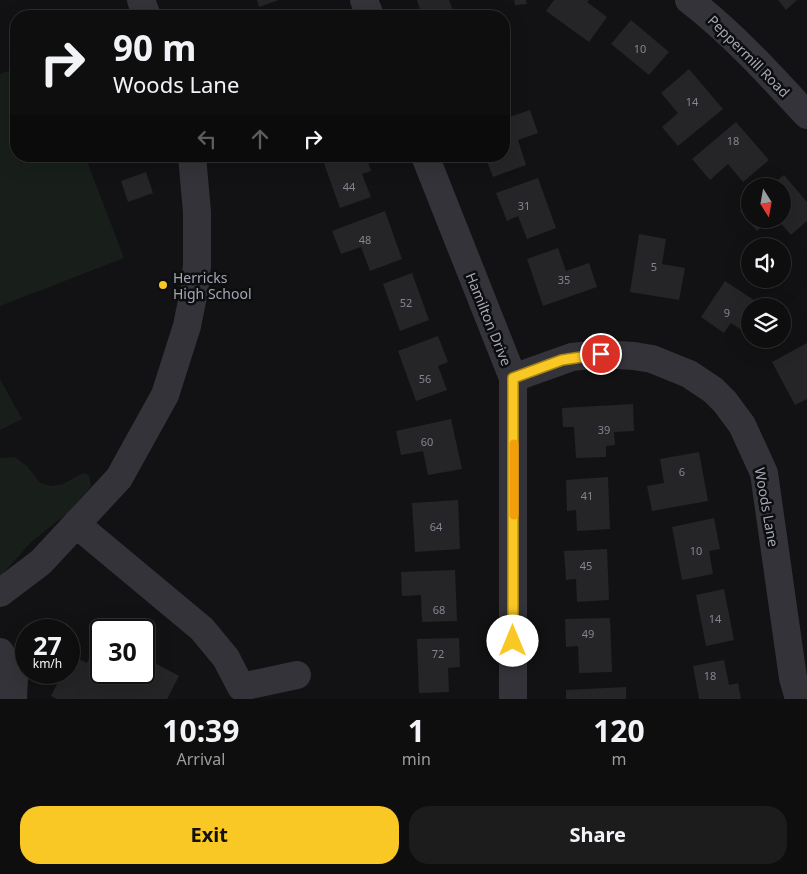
<!DOCTYPE html>
<html lang="en">
<head>
<meta charset="utf-8">
<style>
  :root { --surface:#0e0e0f; --page:#1c1c1d; --text:#f1f3f6; --muted:#9b9c9e; --line:#2e2e2f; --accent:#fac824 }
  body { margin:0; font-family:"Noto Sans",sans-serif; background:var(--page); color:var(--text); height:100vh; display:flex; flex-direction:column; font-size:19px; white-space:nowrap }
  * { box-sizing:border-box; margin:0 }
  p { font-size:16px; color:var(--muted) }
  .icon { flex:none; width:28px; height:28px; fill:none; stroke:currentColor; stroke-width:2; stroke-linecap:round; stroke-linejoin:round }
  .map { position:relative; height:699px; overflow:hidden }
  .panel { display:flex; flex-direction:column; background:var(--surface); flex:1 }
  .panel>* { flex:none }
  .banner { position:absolute; left:10px; top:10px; width:500px; height:152px; border-radius:20px; box-shadow:0 5px 20px #0002,0 0 0 1px var(--line); background:#0e0e0f; color:var(--text); overflow:hidden }
  .needle { width:32px; rotate:169deg }
  .controls { position:absolute; left:741px; top:178px; display:grid; gap:10px }
  .controls a { display:grid; place-items:center; width:50px; height:50px; border-radius:50%; background:var(--surface); box-shadow:0 5px 20px #0002,0 0 0 1px var(--line); font-size:25px }
  .speed { position:absolute; left:15px; top:619px; display:flex; gap:10px; font-size:25px; font-weight:700; text-align:center }
  .speed>* { display:grid; place-content:center; width:65px; height:65px; border-radius:50%; background:var(--surface); box-shadow:0 5px 20px #0002,0 0 0 1px var(--line); line-height:1 }
  .speed small { font-size:12px; font-weight:400 }
  .speed .limit { border:2px solid #111; border-radius:8px; background:#fff; color:#111 }
  .pin { position:absolute; display:grid; place-items:center; width:42px; height:42px; color:#fff; margin:-21px; border:2px solid #fff; border-radius:50%; box-shadow:0 1px 5px #0007 }
  .me { position:absolute; width:55px; margin:-28px; rotate:0deg; stroke-linejoin:round; filter:drop-shadow(0 0 4px #0008) }
  .turn { display:flex; align-items:center; gap:18px; height:105px; padding:0 20px; font-size:22px }
  .turn .icon { width:65px; height:65px; stroke-width:2.5 }
  .turn b { display:block; font-size:35px; line-height:42px }
  .lanes { display:flex; align-items:center; height:48px; padding:0 20px; background:#0003; justify-content:center; gap:25px; direction:ltr }
  .lanes .off { opacity:.35 }
  .eta { display:flex; justify-content:space-evenly; align-items:center; height:85px; text-align:center }
  .eta b { font-size:30px; font-weight:700; line-height:35px }
  .button { display:flex; gap:10px; margin-top:auto; padding:10px 20px }
  .button a { flex:1; height:58px; border-radius:20px; background:var(--accent); color:#111; font-size:20px; font-weight:700; line-height:58px; text-align:center }
  .button a+a { background:var(--page); color:var(--text) }
  .map>svg:first-child { display:block }
</style>
</head>
<body>
<div class="map">
<svg width="807" height="699" viewBox="0 0 807 699">
  <rect width="100%" height="100%" fill="#121214"/>
  <path fill="#181f1a" d="M 16,68 L 16,156 L 85,156 L 124,258 L 0,306 L 0,74 Z
    M 0,379 L 22,419 L 0,430 Z
    M 15,457 L 28,467 L 40,483 L 51,486 L 63,484 L 83,473 L 89,475 L 91,486 L 70,511 L 31,542 L 0,577 L 0,458 Z"/>
  <path fill="#252528" d="M 257,0 L 279,0 L 259,7 Z
    M 417,0 L 449,0 L 455,16 L 422,16 Z
    M 514,0 L 526,0 L 527,4 L 515,5 Z
    M 554,0 L 589,0 L 587,2 L 607,17 L 589,42 L 546,11 Z
    M 778,0 L 797,0 L 786,10 Z
    M 631,20 L 669,52 L 649,75 L 611,44 Z
    M 689,69 L 723,109 L 678,146 L 662,127 L 678,113 L 661,93 Z
    M 530,110 L 538,133 L 518,140 L 526,165 L 493,177 L 485,156 L 504,156 L 504,119 Z
    M 736,122 L 769,160 L 743,182 L 728,164 L 710,180 L 692,159 Z
    M 326,156 L 366,156 L 371,171 L 362,174 L 371,197 L 340,208 L 322,158 Z
    M 146,172 L 153,193 L 128,202 L 121,181 Z
    M 784,175 L 807,202 L 807,221 L 791,235 L 777,219 L 782,219 L 782,186 L 770,186 Z
    M 538,178 L 556,228 L 527,239 L 518,216 L 507,221 L 496,193 Z
    M 750,203 L 750,219 L 772,219 L 757,231 L 740,211 Z
    M 385,211 L 402,259 L 370,271 L 361,247 L 341,254 L 332,231 Z
    M 639,234 L 666,239 L 662,264 L 685,268 L 679,300 L 630,292 Z
    M 558,248 L 566,271 L 589,263 L 597,287 L 543,306 L 527,259 Z
    M 412,273 L 429,320 L 400,331 L 383,284 Z
    M 725,281 L 763,306 L 750,306 L 750,336 L 731,323 L 724,333 L 701,317 Z
    M 438,336 L 448,362 L 438,366 L 447,390 L 416,401 L 398,351 Z
    M 807,343 L 807,399 L 795,405 L 772,362 Z
    M 633,404 L 634,431 L 614,432 L 615,445 L 606,446 L 606,457 L 576,458 L 574,427 L 563,427 L 562,408 Z
    M 451,419 L 462,469 L 428,475 L 423,451 L 401,455 L 396,431 Z
    M 699,452 L 708,501 L 652,511 L 647,486 L 664,483 L 660,459 Z
    M 608,477 L 610,529 L 577,531 L 576,510 L 567,511 L 566,480 Z
    M 458,500 L 460,549 L 415,552 L 412,503 Z
    M 714,518 L 720,549 L 709,551 L 713,574 L 682,580 L 672,527 Z
    M 607,549 L 609,600 L 577,602 L 576,579 L 566,580 L 564,551 Z
    M 455,570 L 457,621 L 422,622 L 421,595 L 402,596 L 401,572 Z
    M 724,589 L 734,640 L 706,646 L 696,595 Z
    M 610,618 L 612,672 L 579,673 L 578,646 L 566,647 L 565,619 Z
    M 101,635 L 101,672 L 144,672 L 144,657 L 179,676 L 167,699 L 56,699 L 51,696 L 63,672 L 69,672 L 69,661 L 72,655 L 87,663 Z
    M 459,638 L 460,667 L 448,668 L 449,692 L 419,693 L 417,639 Z
    M 724,660 L 729,685 L 738,683 L 741,699 L 699,699 L 693,666 Z
    M 626,687 L 626,699 L 566,699 L 566,690 Z"/>
  <g fill="none" stroke-linecap="round" stroke-linejoin="round">
    <path stroke="#333339" stroke-width="28" d="M 141,0 L 147,16
      M 364,0 L 370,16
      M 689,0 C 733,34 769,74 807,115
      M 425,156 L 513,378 L 513,699
      M 513,378 L 572,357 L 601,354 L 634,356 L 652,359 L 689,374 L 713,390 L 725,402 L 742,425 L 764,473 L 793,678 L 799,699
      M 76,524 L 202,629 L 226,658 L 241,687 L 297,675
      M 0,593 L 41,562 L 119,478 L 165,395 L 187,326 L 194,291 L 197,266 L 197,212 L 192,156
      M 0,652 L 14,678 L 13,699"/>
  </g>
  <g fill="none" stroke-linecap="round" stroke-linejoin="round">
    <g stroke="#a28217" stroke-width="12">
      <path id="route" d="M 513,641 L 513,378 L 562,360 L 601,354"/>
    </g>
    <use href="#route" stroke="#fac824" stroke-width="9"/>
    <path stroke="#f59e0b" stroke-width="9" d="M 514,515 L 514,444"/>
  </g>
  <circle fill="#fac824" stroke="#0d0d0f" stroke-width="2" cx="163" cy="285" r="5"/>
  <g text-anchor="middle" dominant-baseline="central" stroke-width="5" stroke-linejoin="round" paint-order="stroke">
    <g font-size="11" fill="#838691">
      <text x="640" y="48">10</text>
      <text x="692" y="101">14</text>
      <text x="733" y="140">18</text>
      <text x="349" y="186">44</text>
      <text x="524" y="205">31</text>
      <text x="365" y="239">48</text>
      <text x="654" y="266">5</text>
      <text x="564" y="279">35</text>
      <text x="406" y="302">52</text>
      <text x="727" y="312">9</text>
      <text x="425" y="378">56</text>
      <text x="604" y="429">39</text>
      <text x="427" y="441">60</text>
      <text x="682" y="471">6</text>
      <text x="587" y="495">41</text>
      <text x="436" y="526">64</text>
      <text x="696" y="550">10</text>
      <text x="586" y="565">45</text>
      <text x="439" y="609">68</text>
      <text x="715" y="618">14</text>
      <text x="588" y="633">49</text>
      <text x="438" y="653">72</text>
      <text x="710" y="675">18</text>
    </g>
    <g font-size="14" fill="#a3a7b5" stroke="#0d0d0f">
      <text transform="translate(749 56) rotate(45)">Peppermill Road</text>
      <text transform="translate(489 319) rotate(68)">Hamilton Drive</text>
      <text transform="translate(767 507) rotate(80)">Woods Lane</text>
    </g>
    <g font-size="14" fill="#a3a7b5" stroke="#0d0d0f" text-anchor="start">
      <text x="173" y="277">Herricks<tspan x="173" dy="16">High School</tspan></text>
    </g>
  </g>
</svg>
<div class="controls">
<a><svg class="needle" viewBox="-14 -14 28 28"><path d="M0-13l5 13h-10z" fill="#e53935"/><path d="M0 13l5-13h-10z" fill="#9b9c9e"/></svg></a>
<a><svg class="icon" aria-label="sound" viewBox="0 0 24 24"><path d="M4 9h4l5-4v14l-5-4H4zM17 9q2 3 0 6"/></svg></a>
<a><svg class="icon" aria-label="layers" viewBox="0 0 24 24"><path d="M12 4l9 5-9 5-9-5zM3 14l9 5 9-5"/></svg></a>
</div>
<div class="speed"><div>27<small>km/h</small></div><div class="limit">30</div></div>
<div class="pin" style="left:601px;top:354px;background:#d93025"><svg class="icon" aria-label="arrive" viewBox="0 0 24 24"><path d="M6 21V4h12l-3 4 3 4H6"/></svg></div>
<svg class="me" style="left:513px;top:641px" viewBox="-20 -20 40 40"><circle r="19" fill="#fff"/><path d="M0-13L10 11 0 6-10 11z" fill="#fac824"/></svg>
<div class="banner">
<div class="turn"><svg class="icon" aria-label="right" viewBox="0 0 24 24"><path d="M7 20v-9h11M14 6l5 5-5 5"/></svg><div><b>90 m</b>Woods Lane</div></div>
<div class="lanes"><svg class="icon off" aria-label="left" viewBox="0 0 24 24"><path d="M17 20v-9H6M10 6l-5 5 5 5"/></svg><svg class="icon off" aria-label="ahead" viewBox="0 0 24 24"><path d="M12 20V5M6 11l6-6 6 6"/></svg><svg class="icon" aria-label="right" viewBox="0 0 24 24"><path d="M7 20v-9h11M14 6l5 5-5 5"/></svg></div>
</div>
</div>
<section class="panel">
<div class="eta">
<div><b>10:39</b><p>Arrival</p></div>
<div><b>1</b><p>min</p></div>
<div><b>120</b><p>m</p></div>
</div>
<div class="button"><a>Exit</a><a>Share</a></div>
</section>
</body>
</html>
